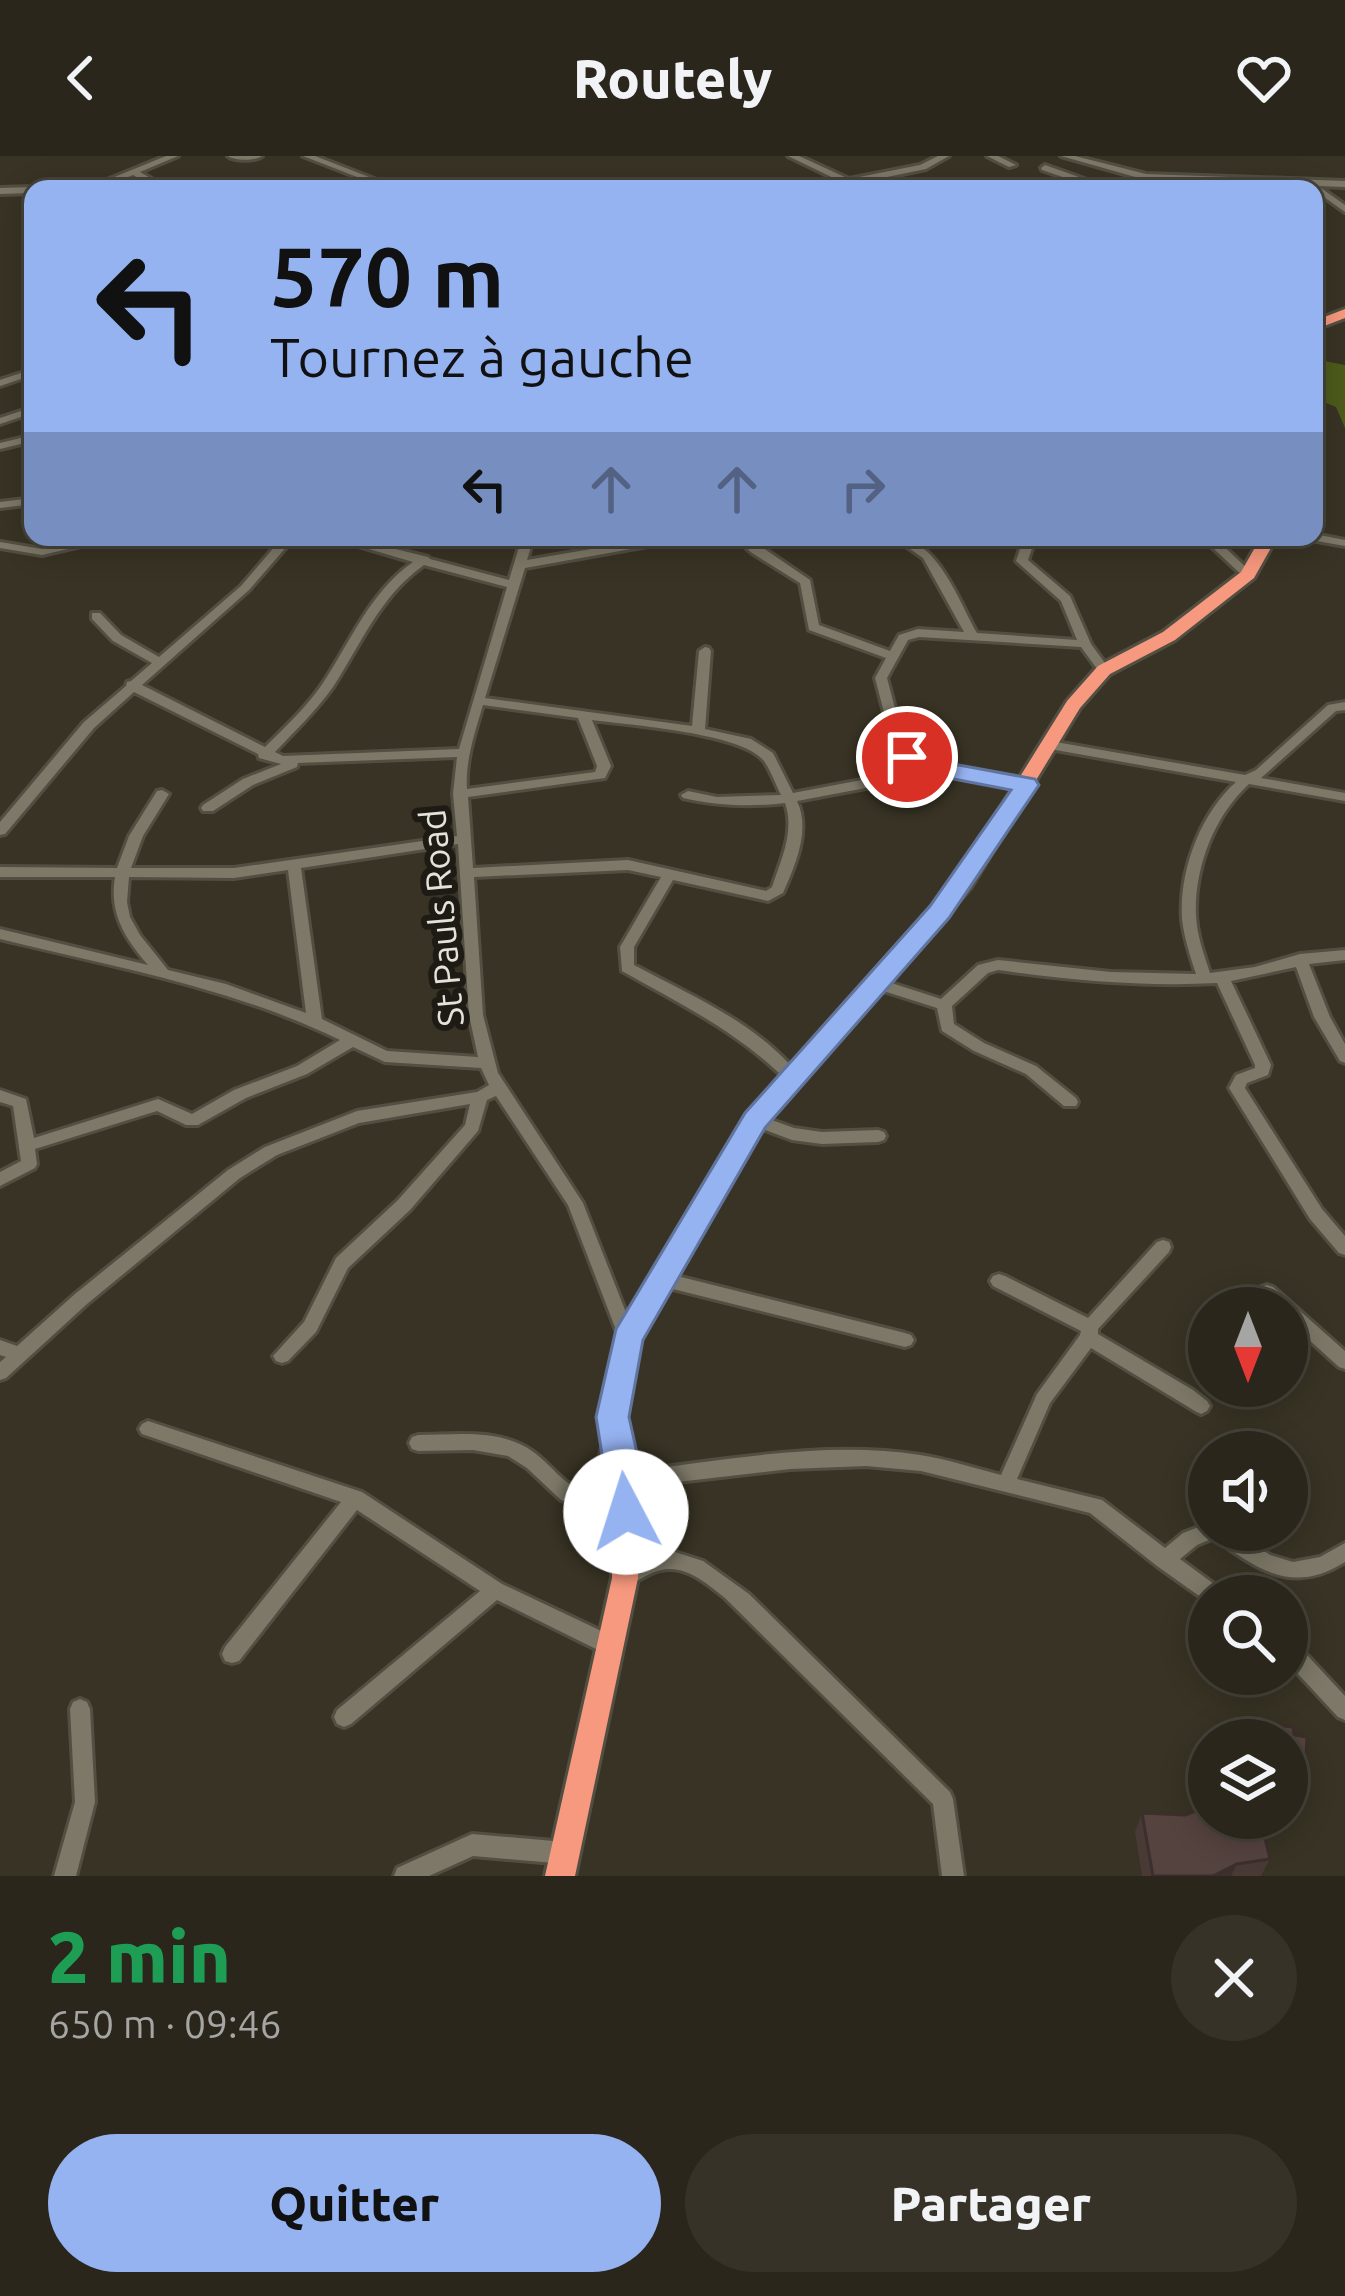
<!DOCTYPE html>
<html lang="fr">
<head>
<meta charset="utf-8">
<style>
  :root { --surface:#2a261b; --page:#363228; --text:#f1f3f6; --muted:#a5a5a3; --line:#46433a; --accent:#95b2f1 }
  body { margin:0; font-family:Ubuntu,sans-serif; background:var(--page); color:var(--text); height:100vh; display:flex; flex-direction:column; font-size:45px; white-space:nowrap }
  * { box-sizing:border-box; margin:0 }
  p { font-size:39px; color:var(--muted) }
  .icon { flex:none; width:66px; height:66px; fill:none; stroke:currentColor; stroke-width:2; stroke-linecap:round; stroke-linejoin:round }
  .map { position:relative; height:1720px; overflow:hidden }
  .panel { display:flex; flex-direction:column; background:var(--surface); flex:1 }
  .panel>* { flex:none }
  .guide { position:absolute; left:24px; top:24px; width:1299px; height:366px; border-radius:24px; box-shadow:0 6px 30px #0003,0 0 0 3px var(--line); background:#95b2f1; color:#111; overflow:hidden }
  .needle { width:78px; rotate:180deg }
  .tools { position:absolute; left:1188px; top:1131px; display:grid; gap:24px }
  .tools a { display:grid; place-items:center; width:120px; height:120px; border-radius:50%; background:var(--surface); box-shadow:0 6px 30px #0003,0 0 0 3px var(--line); font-size:60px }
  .pin { position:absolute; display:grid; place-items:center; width:102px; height:102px; color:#fff; margin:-51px; border:6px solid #fff; border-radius:50%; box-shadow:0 3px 12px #0007 }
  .me { position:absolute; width:132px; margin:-66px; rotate:355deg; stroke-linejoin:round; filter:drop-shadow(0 0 9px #0008) }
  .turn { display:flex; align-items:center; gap:42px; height:252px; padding:0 48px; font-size:54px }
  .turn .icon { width:156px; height:156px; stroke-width:2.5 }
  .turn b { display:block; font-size:84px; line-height:102px }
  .lanes { display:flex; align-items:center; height:114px; padding:0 48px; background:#0003; justify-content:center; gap:60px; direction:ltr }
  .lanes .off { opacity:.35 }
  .round { display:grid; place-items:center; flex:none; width:126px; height:126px; border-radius:63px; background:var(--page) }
  .overview { display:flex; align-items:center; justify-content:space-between; height:204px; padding:0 48px }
  h1 { font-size:72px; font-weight:800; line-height:90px; color:#1e9e55 }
  .primary-button { display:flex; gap:24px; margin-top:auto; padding:24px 48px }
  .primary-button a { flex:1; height:138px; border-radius:72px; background:var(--accent); color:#111; font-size:48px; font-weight:800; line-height:138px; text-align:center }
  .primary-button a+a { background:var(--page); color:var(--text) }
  header { display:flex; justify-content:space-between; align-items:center; height:156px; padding:0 48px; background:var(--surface); font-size:54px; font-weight:800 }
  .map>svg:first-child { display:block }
</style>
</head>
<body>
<header><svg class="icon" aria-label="back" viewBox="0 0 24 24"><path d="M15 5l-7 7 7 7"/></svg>Routely<svg class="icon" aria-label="heart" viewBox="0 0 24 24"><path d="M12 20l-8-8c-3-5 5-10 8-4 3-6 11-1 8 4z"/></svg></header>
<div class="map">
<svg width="1345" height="1720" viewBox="0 0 1345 1720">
  <rect width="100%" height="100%" fill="#383324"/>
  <path fill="#4d5b1b" d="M 1314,203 L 1345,209 L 1345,272 L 1336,251 L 1314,242 Z"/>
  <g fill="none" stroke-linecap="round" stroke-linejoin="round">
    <g stroke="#524f42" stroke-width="6">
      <path id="minor" d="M 166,0 L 178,0 L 140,16 L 169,33 L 158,33 L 133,19 L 109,29 L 44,33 L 48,30 L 107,24 Z
        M 228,0 L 262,0 C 255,5 235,5 228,0 Z
        M 303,0 L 315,0 L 400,33 L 388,33 Z
        M 788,0 L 799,0 L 849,23 L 920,9 L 938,0 L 949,0 L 926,13 L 848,29 Z
        M 987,0 L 998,0 L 1016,9 L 1009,11 Z
        M 1061,0 L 1075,0 L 1146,18 L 1345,25 L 1345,31 L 1318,30 L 1345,49 L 1345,56 L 1307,29 L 1146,24 Z
        M 1045,9 L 1090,25 L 1141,33 L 1089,30 L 1042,14 L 1041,12 Z
        M 0,32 L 33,31 L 37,33 L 33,33 L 33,37 L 0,38 Z
        M 33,213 L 33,219 L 0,230 L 0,224 Z
        M 33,251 L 33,257 L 0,268 L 0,262 Z
        M 33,279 L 33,285 L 0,293 L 0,287 Z
        M 33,342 L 33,348 L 0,352 L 0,346 Z
        M 1314,378 L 1345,384 L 1345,390 L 1311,384 L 1305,381 L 1314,381 Z
        M 92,381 L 113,381 L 111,383 L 42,399 L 0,392 L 0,386 L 42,393 Z
        M 283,381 L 295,381 L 249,434 L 142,529 L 265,591 C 285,571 307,551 323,527 C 351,485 370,436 413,406 L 328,381 L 347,381 L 428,401 L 430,403 L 509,424 L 522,381 L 534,381 L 527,404 L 661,381 L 687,381 L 681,384 L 525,412 L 485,542 L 692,570 L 699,495 L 705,491 L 709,492 L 711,495 L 705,573 L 751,583 L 773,597 L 793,637 L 925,612 L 902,604 L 890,579 L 875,522 L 886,502 L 809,474 L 800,427 L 752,397 L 734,381 L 747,381 L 810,424 L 819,469 L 890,495 L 899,479 L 918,473 L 964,476 L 923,402 L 893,381 C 937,381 958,444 977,477 L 1077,484 L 1061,445 L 1016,405 L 1024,381 L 1036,381 L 1028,404 L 1070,440 L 1091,488 L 1110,514 L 1108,517 L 1100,517 L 1081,491 L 919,481 L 908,484 L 887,522 L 902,579 L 912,598 L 945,610 L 1032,626 L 1034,629 L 1032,632 L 1027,633 L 940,618 L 797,645 C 811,674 795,710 783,737 L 768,745 L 673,724 L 634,791 L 634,809 C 692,840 760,868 801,922 L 798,926 L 788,926 C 740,877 681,848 622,815 L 620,791 L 661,721 L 628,714 L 474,721 L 483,859 L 498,917 L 583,1047 L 636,1182 L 633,1187 L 627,1189 L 621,1187 L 568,1049 L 496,940 L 487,944 L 478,975 L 410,1054 L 348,1112 L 316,1176 L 288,1205 L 282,1207 L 276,1205 L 273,1200 L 304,1166 L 336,1102 L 398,1044 L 465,969 L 470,948 L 359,967 L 277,999 L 240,1022 L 87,1148 L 6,1222 L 0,1224 L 0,1206 L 6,1201 L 0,1199 L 0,1184 L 17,1190 L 75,1138 L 228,1014 L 265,991 L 357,955 L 477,936 L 489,929 L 481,912 L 385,906 L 353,891 L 307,918 L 246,942 L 198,969 L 186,969 L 157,955 L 35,993 L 37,1008 L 35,1012 L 0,1030 L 0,1016 L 21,1005 L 13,950 L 0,946 L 0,934 L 26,943 L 34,982 L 158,943 L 192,958 L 234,934 L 297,910 L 340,884 C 233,832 115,811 0,783 L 0,773 L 148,809 C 125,782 109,758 115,721 L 0,721 L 0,711 L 117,712 L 129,680 L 157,635 L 162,634 L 169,638 L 143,680 L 131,712 L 234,712 L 457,680 L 453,638 L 457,601 L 298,607 L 297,611 L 253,629 L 213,655 L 203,655 L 201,652 L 203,649 L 243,623 L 281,608 L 259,602 L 258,598 L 134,536 L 94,572 L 5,678 L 0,679 L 0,666 L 84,566 L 126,530 L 127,526 L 131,525 L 152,507 L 113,485 L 92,463 L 92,457 L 100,457 L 121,479 L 159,501 L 241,430 ZM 424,409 L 507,431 L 459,593 L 283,600 L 275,596 C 295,575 316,555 333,531 C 361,488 380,440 424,409 ZM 483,549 L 578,562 L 597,610 L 595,616 L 467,633 C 465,605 475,576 483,549 ZM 592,564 C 629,569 743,577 764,605 C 771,615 776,629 781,639 L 717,641 L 688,635 L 681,639 L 683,642 C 718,650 750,651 785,647 C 795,676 781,703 772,731 L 766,735 L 628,704 L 473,712 L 468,641 L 605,622 L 611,610 ZM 458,688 L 469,859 L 478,901 L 387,895 L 322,863 L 301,712 ZM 288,714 L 306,857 L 226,828 L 168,814 L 140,779 L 130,761 L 127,746 L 129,721 L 234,722 Z
        M 1201,381 L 1214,381 L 1252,417 L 1252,421 L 1244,421 Z
        M 1345,546 L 1345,554 L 1336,555 L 1261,622 L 1345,637 L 1345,645 L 1249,628 C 1214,660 1194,712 1196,760 C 1197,780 1204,798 1210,817 L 1255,811 L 1300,798 L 1345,794 L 1345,804 L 1309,808 L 1330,861 L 1345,888 L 1345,907 L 1340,905 L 1314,861 L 1296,811 L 1231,825 L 1271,909 L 1268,919 L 1247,927 L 1245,932 L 1322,1053 L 1345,1080 L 1345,1099 L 1339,1097 L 1310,1063 L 1229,932 L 1236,919 L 1255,912 L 1255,909 L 1217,827 C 1143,831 1071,824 998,814 L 988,817 L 952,850 L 954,868 L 984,887 L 1036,910 L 1076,942 L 1078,946 L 1076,950 L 1064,950 L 1026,918 L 974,895 L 942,875 L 937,852 L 874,832 L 872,828 L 879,823 L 941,843 L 978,809 L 998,804 L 1111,816 L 1196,818 C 1190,800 1184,781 1182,763 C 1179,715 1200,658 1236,626 L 1050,593 L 1044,589 L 1050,585 L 1245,619 L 1256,614 L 1328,549 Z
        M 755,958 L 794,972 L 822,976 L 878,974 L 884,976 L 886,980 L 884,984 L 878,986 L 822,988 L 792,984 L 749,968 L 747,964 L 749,960 Z
        M 1163,1084 L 1169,1086 L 1171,1091 L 1169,1096 L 1098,1173 L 1098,1178 L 1193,1234 L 1207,1245 L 1210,1250 L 1207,1255 L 1201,1258 L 1195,1255 L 1091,1192 L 1050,1247 L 1017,1323 L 1102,1344 L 1165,1392 L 1183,1377 L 1209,1367 L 1209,1374 L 1233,1374 L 1270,1399 L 1293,1406 L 1320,1401 L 1345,1387 L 1345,1406 C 1293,1439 1258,1414 1214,1382 L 1197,1389 L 1180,1403 L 1222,1434 L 1225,1440 L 1209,1440 L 1209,1447 L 1157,1410 L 1090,1357 L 921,1315 L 866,1310 L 790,1313 L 626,1332 L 619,1330 L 617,1324 L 619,1318 L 626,1316 C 722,1305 824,1284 920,1299 C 947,1303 974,1312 1001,1319 L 1037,1238 L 1080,1179 L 1081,1175 L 993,1130 L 990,1125 L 993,1120 L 999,1118 L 1005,1120 L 1088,1162 L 1157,1086 Z
        M 661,1116 L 905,1177 L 911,1179 L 914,1184 L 911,1189 L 905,1191 L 661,1130 L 655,1128 L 653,1123 L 655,1118 Z
        M 1267,1129 L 1273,1131 L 1345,1195 L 1345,1213 L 1339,1211 L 1287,1164 L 1287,1152 L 1273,1152 L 1258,1136 L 1261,1131 Z
        M 148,1265 L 362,1336 L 502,1428 L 614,1481 L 617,1488 L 614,1495 L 607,1497 L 600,1495 L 497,1444 L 351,1568 L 344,1571 L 337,1568 L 334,1561 L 337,1554 L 480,1435 L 357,1354 L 239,1505 L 232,1507 L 225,1505 L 222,1498 L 225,1491 L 341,1346 L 142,1278 L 139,1273 L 142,1268 Z
        M 418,1279 C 456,1279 499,1272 532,1295 C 551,1308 562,1328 585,1336 L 593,1331 L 604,1282 L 610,1280 L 616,1282 L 619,1288 L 608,1342 L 587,1353 L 561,1344 L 527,1312 L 508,1300 L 473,1294 L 418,1295 L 412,1293 L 409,1287 L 412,1281 Z
        M 672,1395 L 703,1405 L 749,1438 L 950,1636 L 953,1643 L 964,1720 L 942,1720 L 933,1648 L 725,1442 C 704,1425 680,1404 652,1417 C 643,1421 634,1427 625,1431 L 618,1428 L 615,1422 C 627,1405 652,1397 672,1395 Z
        M 1287,1483 L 1294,1485 L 1345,1540 L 1345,1564 L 1338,1561 L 1287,1506 Z
        M 80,1543 L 87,1546 L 90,1553 L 95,1646 L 76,1720 L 54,1720 L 75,1646 L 70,1553 L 73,1546 Z
        M 472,1678 L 565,1686 L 573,1689 L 576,1697 L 573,1705 L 565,1708 L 473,1700 L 429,1720 L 394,1720 L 397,1712 Z"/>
    </g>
    <g stroke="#524f42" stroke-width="6">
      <path id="highway" d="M 1345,153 L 1345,162 L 1314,174 L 1314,165 Z
        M 1261,381 L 1277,381 L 1254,422 L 1175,484 L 1110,518 L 1080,552 L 971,731 L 763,970 L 639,1183 L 626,1261 L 639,1324 L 638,1422 L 575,1720 L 545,1720 L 612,1422 L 613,1324 L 600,1261 L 618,1175 L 747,958 L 957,722 L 1067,545 L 1098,510 L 1163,476 L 1241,416 Z"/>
    </g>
    <use href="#minor" fill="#7d7867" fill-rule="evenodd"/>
    <use href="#highway" fill="#f7997e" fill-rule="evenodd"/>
  </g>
  <path fill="#493a36" d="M 1262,1568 L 1294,1579 L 1306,1599 L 1301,1609 L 1287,1610 L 1287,1584 L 1258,1584 L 1257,1578 Z
    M 1142,1657 L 1270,1703 L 1261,1720 L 1142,1720 L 1135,1676 Z"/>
  <path fill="#3c2f2c" d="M 1237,1708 L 1231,1720 L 1213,1720 Z"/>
  <path fill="#55433f" stroke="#3c2f2c" stroke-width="3" d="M 1262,1568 L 1293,1571 L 1294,1579 L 1307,1581 L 1306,1599 L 1287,1600 L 1287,1584 L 1264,1584 Z
    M 1209,1650 L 1209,1662 L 1260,1662 L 1270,1703 L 1237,1708 L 1213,1720 L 1153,1720 L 1142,1657 L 1185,1659 Z"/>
  <path fill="#95b2f1" stroke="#61749d" stroke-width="3" d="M 907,593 L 948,607 L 1035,623 L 1039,629 L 949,762 L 765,972 L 643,1184 L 629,1261 L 643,1324 L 643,1356 L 638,1367 L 626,1371 L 613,1367 L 596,1261 L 616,1173 L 745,957 L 930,750 L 1011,634 L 943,621 L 899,606 L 895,601 Z"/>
  <g text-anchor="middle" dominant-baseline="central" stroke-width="12" stroke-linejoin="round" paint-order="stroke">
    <g font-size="36" fill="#e5e2d9" stroke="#1d1b14">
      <text transform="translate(441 762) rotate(-95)">St Pauls Road</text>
    </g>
  </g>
</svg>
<div class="tools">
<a><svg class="needle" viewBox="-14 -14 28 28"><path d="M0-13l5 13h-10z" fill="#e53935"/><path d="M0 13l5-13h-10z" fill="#a5a5a3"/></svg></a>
<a><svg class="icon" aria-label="sound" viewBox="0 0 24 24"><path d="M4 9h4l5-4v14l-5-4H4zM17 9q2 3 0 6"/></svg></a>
<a><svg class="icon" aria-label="search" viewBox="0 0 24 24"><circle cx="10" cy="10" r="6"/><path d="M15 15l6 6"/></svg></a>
<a><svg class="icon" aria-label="layers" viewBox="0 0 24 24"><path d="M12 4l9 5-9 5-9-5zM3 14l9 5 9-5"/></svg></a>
</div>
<div class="pin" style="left:907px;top:601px;background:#d93025"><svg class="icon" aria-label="arrive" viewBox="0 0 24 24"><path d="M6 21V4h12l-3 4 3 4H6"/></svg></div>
<svg class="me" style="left:626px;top:1356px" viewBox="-20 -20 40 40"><circle r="19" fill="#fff"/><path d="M0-13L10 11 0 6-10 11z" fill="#95b2f1"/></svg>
<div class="guide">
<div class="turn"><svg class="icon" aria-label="left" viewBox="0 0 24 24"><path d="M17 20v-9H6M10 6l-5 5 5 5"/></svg><div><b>570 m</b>Tournez à gauche</div></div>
<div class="lanes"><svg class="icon" aria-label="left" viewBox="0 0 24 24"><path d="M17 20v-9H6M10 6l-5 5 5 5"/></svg><svg class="icon off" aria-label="ahead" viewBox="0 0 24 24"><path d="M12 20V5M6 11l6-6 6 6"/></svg><svg class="icon off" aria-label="ahead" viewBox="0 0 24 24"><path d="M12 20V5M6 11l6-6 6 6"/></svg><svg class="icon off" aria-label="right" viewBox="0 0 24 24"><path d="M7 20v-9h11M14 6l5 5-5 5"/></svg></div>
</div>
</div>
<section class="panel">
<div class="overview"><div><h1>2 min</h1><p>650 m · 09:46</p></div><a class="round"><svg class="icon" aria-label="close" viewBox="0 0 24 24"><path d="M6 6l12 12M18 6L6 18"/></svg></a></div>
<div class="primary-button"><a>Quitter</a><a>Partager</a></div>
</section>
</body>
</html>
